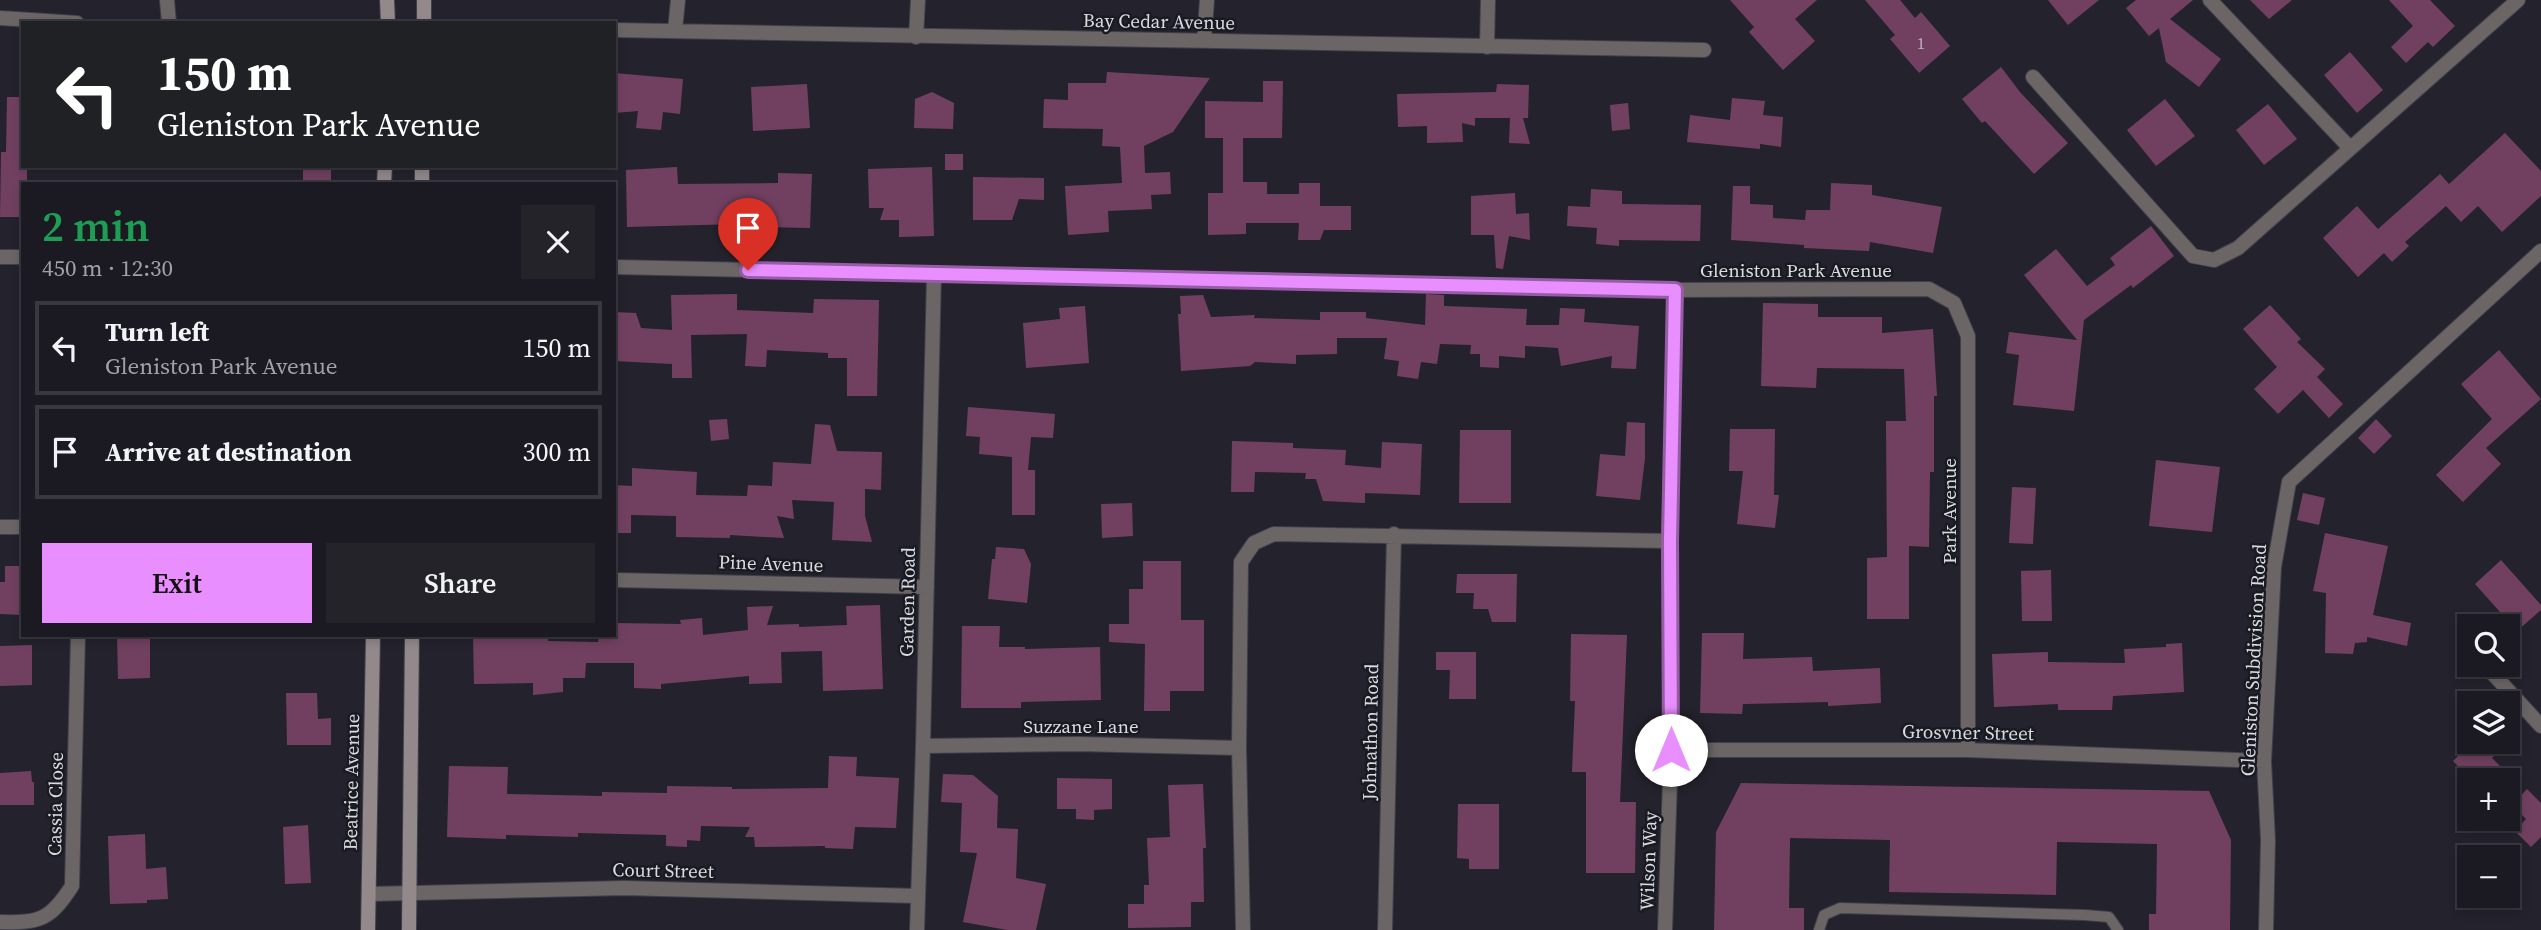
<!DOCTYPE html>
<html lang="en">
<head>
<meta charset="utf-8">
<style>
  :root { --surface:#1b1a22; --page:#24232a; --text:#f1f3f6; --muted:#a0a1a5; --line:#393840; --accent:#e88eff }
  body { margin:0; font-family:"Source Serif 4",serif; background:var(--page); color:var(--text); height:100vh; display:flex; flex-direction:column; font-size:26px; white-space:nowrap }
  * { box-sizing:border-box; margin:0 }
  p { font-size:23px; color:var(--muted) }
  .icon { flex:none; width:38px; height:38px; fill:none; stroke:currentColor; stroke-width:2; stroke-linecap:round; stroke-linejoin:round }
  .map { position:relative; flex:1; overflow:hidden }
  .sheet { position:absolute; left:21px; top:182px; width:595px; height:455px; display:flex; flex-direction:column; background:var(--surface); border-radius:0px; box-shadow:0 4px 10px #0003,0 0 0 2px var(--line) }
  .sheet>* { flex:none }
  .banner { position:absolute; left:21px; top:21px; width:595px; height:147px; border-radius:0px; box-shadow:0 4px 10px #0003,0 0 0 2px var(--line); background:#202124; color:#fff; overflow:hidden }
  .controls { position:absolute; left:2457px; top:614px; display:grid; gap:14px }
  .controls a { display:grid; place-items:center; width:63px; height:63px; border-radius:0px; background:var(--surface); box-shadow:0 4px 10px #0003,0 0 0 2px var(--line); font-size:35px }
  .pin { position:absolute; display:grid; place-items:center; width:60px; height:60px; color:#fff; margin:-72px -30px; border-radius:50% 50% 50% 0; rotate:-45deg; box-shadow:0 0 7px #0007 }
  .pin .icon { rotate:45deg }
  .me { position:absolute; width:77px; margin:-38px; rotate:0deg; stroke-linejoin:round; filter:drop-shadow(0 0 5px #0008) }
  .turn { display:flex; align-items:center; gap:24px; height:147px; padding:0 21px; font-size:32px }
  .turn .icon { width:91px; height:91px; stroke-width:2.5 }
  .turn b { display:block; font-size:49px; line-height:60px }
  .round { display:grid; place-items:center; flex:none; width:74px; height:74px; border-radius:0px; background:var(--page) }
  .summary { display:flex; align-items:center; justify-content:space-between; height:119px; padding:0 21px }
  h1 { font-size:42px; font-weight:600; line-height:52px; color:#1e9e55 }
  .primary-button { display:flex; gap:14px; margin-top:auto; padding:14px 21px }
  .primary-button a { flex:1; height:80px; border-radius:0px; background:var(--accent); color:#111; font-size:28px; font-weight:600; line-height:80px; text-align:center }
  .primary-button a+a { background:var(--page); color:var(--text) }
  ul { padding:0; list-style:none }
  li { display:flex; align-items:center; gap:21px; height:94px; margin:0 14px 10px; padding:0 7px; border:4px solid var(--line); border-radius:0px }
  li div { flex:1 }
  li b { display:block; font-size:26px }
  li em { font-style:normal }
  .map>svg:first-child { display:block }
</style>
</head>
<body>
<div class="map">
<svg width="2541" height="930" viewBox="0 0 2541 930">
  <rect width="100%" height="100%" fill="#24232d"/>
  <path fill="#714060" d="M 1730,0 L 1817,0 L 1795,19 L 1815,41 L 1783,70 L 1749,32 L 1754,27 Z
    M 1865,0 L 1900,0 L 1915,18 L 1921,12 L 1950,46 L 1919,73 L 1890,39 L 1895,35 Z
    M 2048,0 L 2099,0 L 2068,25 Z
    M 2136,0 L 2193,0 L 2170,19 L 2221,59 L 2199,87 L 2166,62 L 2159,28 L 2149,36 L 2126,8 Z
    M 2250,0 L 2292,0 L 2269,19 Z
    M 2389,0 L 2430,0 L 2455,26 L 2433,47 L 2428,42 L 2406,63 L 2391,47 L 2413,26 Z
    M 2350,52 L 2383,90 L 2357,113 L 2324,75 Z
    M 2001,67 L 2020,92 L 2068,143 L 2034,174 L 1985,121 L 1982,123 L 1962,99 Z
    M 1107,72 L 1210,78 L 1173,132 L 1144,146 L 1145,173 L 1170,172 L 1171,194 L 1151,195 L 1152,209 L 1108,211 L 1109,232 L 1068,235 L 1065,186 L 1122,183 L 1120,147 L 1102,146 L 1103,129 L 1043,128 L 1044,99 L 1068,100 L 1068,83 L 1106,83 Z
    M 614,73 L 683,79 L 680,114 L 663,112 L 661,130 L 636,128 L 638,111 L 614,113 Z
    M 1263,81 L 1283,81 L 1282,138 L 1243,138 L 1243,182 L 1267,182 L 1267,194 L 1299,194 L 1299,183 L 1320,183 L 1320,206 L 1351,206 L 1351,230 L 1324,230 L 1320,240 L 1298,240 L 1299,223 L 1246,223 L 1246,234 L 1208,235 L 1208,193 L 1223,193 L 1223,138 L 1205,138 L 1205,101 L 1263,102 Z
    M 807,84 L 810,128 L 753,131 L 751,87 Z
    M 1497,84 L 1529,85 L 1528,118 L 1523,118 L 1530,144 L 1509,143 L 1510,118 L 1475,118 L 1475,126 L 1462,123 L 1463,142 L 1427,143 L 1427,126 L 1398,127 L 1397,94 L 1496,92 Z
    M 932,92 L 954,103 L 953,129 L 914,128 L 915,99 Z
    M 7,97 L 23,97 L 23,166 L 27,166 L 27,184 L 23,184 L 23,217 L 0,217 L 1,152 L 6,152 Z
    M 1732,98 L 1765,101 L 1763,115 L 1783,117 L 1781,147 L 1760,144 L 1760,149 L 1687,142 L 1690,115 L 1730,120 Z
    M 2165,99 L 2195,136 L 2156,166 L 2127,130 Z
    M 1628,103 L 1630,129 L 1612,131 L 1610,105 Z
    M 2268,104 L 2297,139 L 2264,165 L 2236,130 Z
    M 2505,133 L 2541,171 L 2541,196 L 2502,232 L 2478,206 L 2461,222 L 2446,206 L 2405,242 L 2409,246 L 2392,262 L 2384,253 L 2358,277 L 2323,238 L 2357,206 L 2378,229 L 2440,174 L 2449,184 Z
    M 945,154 L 963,154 L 963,170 L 945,170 Z
    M 303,166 L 331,166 L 331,184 L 303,184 Z
    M 677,167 L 678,184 L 778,183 L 778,173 L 812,174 L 810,228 L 760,227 L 760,244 L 738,244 L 738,224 L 627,227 L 626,170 Z
    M 932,167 L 934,236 L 899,237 L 899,220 L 880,220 L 884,208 L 869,208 L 868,169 Z
    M 973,177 L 1044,178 L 1044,200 L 1019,199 L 1012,220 L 973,220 Z
    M 1831,183 L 1872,185 L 1872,195 L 1942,207 L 1933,253 L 1870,242 L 1869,251 L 1804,248 L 1804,245 L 1731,240 L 1733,186 L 1750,186 L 1750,204 L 1773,205 L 1773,218 L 1805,220 L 1806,210 L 1830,210 Z
    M 1591,189 L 1622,191 L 1622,204 L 1701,205 L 1700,241 L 1619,240 L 1619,246 L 1596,244 L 1597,228 L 1567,226 L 1568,206 L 1590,207 Z
    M 1515,193 L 1516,214 L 1529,213 L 1530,240 L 1509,236 L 1503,269 L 1496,268 L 1494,235 L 1471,235 L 1471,196 Z
    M 2151,226 L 2174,256 L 2133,288 L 2131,285 L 2084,320 L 2074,411 L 2013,405 L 2019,355 L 2006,353 L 2009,332 L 2077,340 L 2024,275 L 2056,249 L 2087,286 L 2115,265 L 2110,258 Z
    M 737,294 L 737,310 L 813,313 L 814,299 L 879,300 L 877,396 L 847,396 L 847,358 L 828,358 L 828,353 L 767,350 L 766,367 L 745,366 L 747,334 L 691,335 L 692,378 L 672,378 L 672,364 L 614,361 L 614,312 L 636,313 L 641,328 L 672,330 L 671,295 Z
    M 1426,294 L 1444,295 L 1444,306 L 1527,309 L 1526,325 L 1559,325 L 1560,308 L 1585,309 L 1584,322 L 1639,326 L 1636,369 L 1611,368 L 1612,356 L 1561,366 L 1558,348 L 1525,346 L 1525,358 L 1499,356 L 1499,368 L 1480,367 L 1480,354 L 1470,354 L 1471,345 L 1440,344 L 1437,364 L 1421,362 L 1418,379 L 1397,376 L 1399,361 L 1384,359 L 1387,338 L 1337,338 L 1337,354 L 1296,355 L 1296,364 L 1255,362 L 1250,366 L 1181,371 L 1178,314 L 1181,314 L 1180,296 L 1203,295 L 1211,317 L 1255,315 L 1254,318 L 1320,320 L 1320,312 L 1366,312 L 1366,318 L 1425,325 Z
    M 1763,303 L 1818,304 L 1818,317 L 1882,317 L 1882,333 L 1933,329 L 1937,396 L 1934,396 L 1934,472 L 1930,472 L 1929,547 L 1909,546 L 1909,619 L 1867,619 L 1867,558 L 1887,557 L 1886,421 L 1906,421 L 1904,369 L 1817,368 L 1816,388 L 1761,386 Z
    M 2270,305 L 2301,339 L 2297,342 L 2325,369 L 2317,377 L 2343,404 L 2329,418 L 2303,390 L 2278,414 L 2254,389 L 2277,367 L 2243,329 Z
    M 1085,306 L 1089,363 L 1026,368 L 1023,323 L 1060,319 L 1059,308 Z
    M 2499,350 L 2541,399 L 2486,448 L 2501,464 L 2463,502 L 2436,475 L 2492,419 L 2461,384 Z
    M 968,407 L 1055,414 L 1053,438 L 1031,437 L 1028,470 L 1035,470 L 1035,515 L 1012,515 L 1012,457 L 979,454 L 980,437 L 966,436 Z
    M 727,419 L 729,439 L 711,441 L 709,420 Z
    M 2376,419 L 2392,436 L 2374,454 L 2358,438 Z
    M 1627,422 L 1645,423 L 1645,458 L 1640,500 L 1596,496 L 1600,454 L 1625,456 Z
    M 815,424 L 830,425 L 837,451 L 882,452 L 881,490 L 865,489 L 865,516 L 872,542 L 832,540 L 834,502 L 792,500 L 794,519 L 777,516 L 784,538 L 730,535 L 730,538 L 676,537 L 676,516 L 631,515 L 631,533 L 614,533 L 614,485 L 632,486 L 632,468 L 697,472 L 696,495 L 747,496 L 748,485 L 772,486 L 773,462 L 811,464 Z
    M 1730,429 L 1775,429 L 1774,495 L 1779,495 L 1775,528 L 1737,524 L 1743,471 L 1729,471 Z
    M 1460,430 L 1511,430 L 1511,503 L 1459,503 Z
    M 1232,441 L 1293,443 L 1293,448 L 1346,450 L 1345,465 L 1381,468 L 1382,442 L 1422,444 L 1420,495 L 1365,493 L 1365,503 L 1323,501 L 1316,479 L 1305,479 L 1306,473 L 1255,472 L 1254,492 L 1231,492 Z
    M 2156,460 L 2220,467 L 2212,532 L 2149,526 Z
    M 2012,487 L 2036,488 L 2033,544 L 2009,543 Z
    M 2303,493 L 2325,498 L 2319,525 L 2297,520 Z
    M 1132,503 L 1133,536 L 1102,538 L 1101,504 Z
    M 2325,533 L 2388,546 L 2373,615 L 2411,623 L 2407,646 L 2367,637 L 2367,642 L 2355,643 L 2353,654 L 2325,653 L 2326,593 L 2313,591 Z
    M 996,547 L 1024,549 L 1031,564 L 1027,603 L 988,599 L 992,559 L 995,559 Z
    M 2501,560 L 2541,605 L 2541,610 L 2517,631 L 2475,584 Z
    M 1143,561 L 1181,561 L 1181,620 L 1204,620 L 1204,691 L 1170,691 L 1170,711 L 1144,711 L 1145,644 L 1109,642 L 1109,624 L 1129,624 L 1129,589 L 1143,589 Z
    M 5,566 L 23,566 L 23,615 L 0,614 L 0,582 L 5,582 Z
    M 2051,570 L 2052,621 L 2022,621 L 2021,571 Z
    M 1457,574 L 1517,574 L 1516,622 L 1492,622 L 1488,609 L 1473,609 L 1474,593 L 1456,593 Z
    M 880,605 L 883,689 L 823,691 L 822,651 L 781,652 L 782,683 L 749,684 L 749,676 L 661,684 L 661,689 L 634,688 L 634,663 L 586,663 L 585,678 L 563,678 L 563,692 L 533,695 L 533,683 L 474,684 L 473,635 L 548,635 L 548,641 L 598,642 L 599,635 L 614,635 L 614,623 L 681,624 L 680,620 L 702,618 L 703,635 L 748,630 L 747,607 L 773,606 L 767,625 L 799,624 L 799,627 L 847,625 L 846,606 Z
    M 962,626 L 1000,626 L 999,647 L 1025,647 L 1025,649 L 1100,647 L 1101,700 L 1021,702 L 1021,708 L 961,708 Z
    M 1702,633 L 1744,633 L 1743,659 L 1812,657 L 1813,671 L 1880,668 L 1881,703 L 1828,706 L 1828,702 L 1743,704 L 1742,714 L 1700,713 Z
    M 1571,634 L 1627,635 L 1620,802 L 1636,802 L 1635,873 L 1586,873 L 1586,772 L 1572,772 L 1575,701 L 1570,701 Z
    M 117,635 L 150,635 L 150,678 L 118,679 Z
    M 2182,643 L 2184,692 L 2113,696 L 2112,710 L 2058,710 L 2058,704 L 1994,707 L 1992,654 L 2048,652 L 2048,662 L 2125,663 L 2124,649 L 2166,647 L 2166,644 Z
    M 32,645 L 32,685 L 0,686 L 0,646 Z
    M 1436,652 L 1476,652 L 1476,699 L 1449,699 L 1450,670 L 1436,670 Z
    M 286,693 L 317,693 L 318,719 L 331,718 L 331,745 L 287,745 Z
    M 2473,742 L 2509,742 L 2492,758 L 2514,780 L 2471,780 L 2453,761 Z
    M 829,756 L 857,757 L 856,776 L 899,778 L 896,828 L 855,827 L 853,849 L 825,848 L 825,846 L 755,847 L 754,837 L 745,837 L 750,827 L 701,826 L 700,841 L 687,840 L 687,847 L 666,846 L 666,835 L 578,833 L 578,837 L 506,835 L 506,839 L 447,837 L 449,766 L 508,767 L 507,794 L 602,796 L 602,792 L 667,793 L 667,786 L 732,787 L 732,789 L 828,788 Z
    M 31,771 L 32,782 L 34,782 L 34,805 L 0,805 L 0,773 Z
    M 943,774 L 973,775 L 998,796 L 997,828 L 1018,829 L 1016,878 L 1046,884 L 1036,930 L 1007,930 L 963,922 L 977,853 L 960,852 L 962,803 L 941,802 Z
    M 1057,778 L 1112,779 L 1112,809 L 1094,810 L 1094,820 L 1076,819 L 1076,809 L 1057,809 Z
    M 1741,783 L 2209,791 L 2231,840 L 2230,930 L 2149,930 L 2149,914 L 2156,914 L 2157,844 L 2057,842 L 2056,895 L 1889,892 L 1890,840 L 1790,838 L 1789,908 L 1804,908 L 1804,930 L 1714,930 L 1716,832 Z
    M 1203,784 L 1206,848 L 1203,848 L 1204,902 L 1191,902 L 1191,927 L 1128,928 L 1128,904 L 1144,904 L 1144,885 L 1149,885 L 1147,838 L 1170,837 L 1168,785 Z
    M 2527,789 L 2541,803 L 2541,837 L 2531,847 L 2515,831 L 2526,819 L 2512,805 Z
    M 1458,804 L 1499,804 L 1499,869 L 1469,869 L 1469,859 L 1457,858 Z
    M 308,825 L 311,883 L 285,884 L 283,827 Z
    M 145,834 L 146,869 L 166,867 L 168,899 L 147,900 L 147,903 L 110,904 L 108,836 Z"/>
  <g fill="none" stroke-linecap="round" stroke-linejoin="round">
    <g stroke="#41404a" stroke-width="12">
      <path id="lane" d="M 1819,930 L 1824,915 L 1840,908 L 2085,915 L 2109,917 L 2118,930"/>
    </g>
    <g stroke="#41404a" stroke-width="16">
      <path id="street" d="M 167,0 L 169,23
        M 2210,0 L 2350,148
        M 0,18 L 77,23
        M 614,30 L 1704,50
        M 675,30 L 678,0
        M 916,37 L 918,0
        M 1204,41 L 1207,0
        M 1487,47 L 1488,0
        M 2033,77 L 2193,256 L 2214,260 L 2238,248 L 2518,0
        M 0,257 L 23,257
        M 614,267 L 1675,290 L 1929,289 L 1954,303 L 1968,336 L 1968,750
        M 0,527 L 23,527
        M 614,580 L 927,587
        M 2485,665 L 2541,726
        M 923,746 L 1078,744 L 1239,748
        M 1671,750 L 1968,750 L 2264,761
        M 369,894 L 624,888 L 917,896
        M 0,922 C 40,923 50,920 72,886 L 78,635
        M 917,930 L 923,746 L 934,275
        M 1243,930 L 1239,748 L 1241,562 L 1254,543 L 1274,534 L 1669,541
        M 1385,930 L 1394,534
        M 1665,930 L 1671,750 L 1669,541 L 1675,290
        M 2266,930 L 2268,840 L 2264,761 L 2274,567 L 2289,482 L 2541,251"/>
    </g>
    <g stroke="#41404a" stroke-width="16">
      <path id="secondary" d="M 387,0 L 388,23
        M 424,23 L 424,0
        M 384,184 L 385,166
        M 422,184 L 422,166
        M 368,930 L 373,635
        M 409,930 L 412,635"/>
    </g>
    <use href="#lane" stroke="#6b6565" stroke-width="10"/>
    <use href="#street" stroke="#6b6565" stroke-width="14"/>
    <use href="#secondary" stroke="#93898a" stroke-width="14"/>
  </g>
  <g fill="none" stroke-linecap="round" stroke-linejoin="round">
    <g stroke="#975ca6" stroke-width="18">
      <path id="route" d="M 748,270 L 1675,290 L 1670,541 L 1671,750"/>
    </g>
    <use href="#route" stroke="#e88eff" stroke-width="12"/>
  </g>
  <g text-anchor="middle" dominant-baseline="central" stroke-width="5" stroke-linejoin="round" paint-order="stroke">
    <g font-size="16" fill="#c0b4c0">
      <text x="1921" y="43">1</text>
    </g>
    <g font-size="19" fill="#dadae0" stroke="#1a1a23">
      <text transform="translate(1159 21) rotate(1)">Bay Cedar Avenue</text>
      <text x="1796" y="270">Gleniston Park Avenue</text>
      <text transform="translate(1949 511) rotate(-90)">Park Avenue</text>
      <text transform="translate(771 563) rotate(2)">Pine Avenue</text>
      <text transform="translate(907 602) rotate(-89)">Garden Road</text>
      <text transform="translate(2253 660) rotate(-87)">Gleniston Subdivision Road</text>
      <text x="1081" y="726">Suzzane Lane</text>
      <text transform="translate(1370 732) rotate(-89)">Johnathon Road</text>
      <text transform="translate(1968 732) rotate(1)">Grosvner Street</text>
      <text transform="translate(351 782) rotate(-89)">Beatrice Avenue</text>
      <text transform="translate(55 804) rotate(-89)">Cassia Close</text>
      <text transform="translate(1648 861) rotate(-88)">Wilson Way</text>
      <text transform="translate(663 870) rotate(1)">Court Street</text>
    </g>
  </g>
</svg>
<div class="controls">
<a><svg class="icon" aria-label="search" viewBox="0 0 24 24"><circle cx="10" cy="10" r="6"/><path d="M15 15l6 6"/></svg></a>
<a><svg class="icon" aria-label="layers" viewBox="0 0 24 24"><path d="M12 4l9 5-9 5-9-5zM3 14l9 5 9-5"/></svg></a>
<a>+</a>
<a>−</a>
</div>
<div class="pin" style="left:748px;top:270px;background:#d93025"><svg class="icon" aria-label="arrive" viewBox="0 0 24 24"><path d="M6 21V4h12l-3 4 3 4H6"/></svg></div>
<svg class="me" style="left:1671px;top:750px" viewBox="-20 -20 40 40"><circle r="19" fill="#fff"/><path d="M0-13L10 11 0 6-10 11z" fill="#e88eff"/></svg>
<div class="banner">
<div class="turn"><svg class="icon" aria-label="left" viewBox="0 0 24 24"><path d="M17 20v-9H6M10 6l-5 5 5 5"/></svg><div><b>150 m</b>Gleniston Park Avenue</div></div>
</div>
<section class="sheet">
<div class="summary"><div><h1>2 min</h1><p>450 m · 12:30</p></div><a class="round"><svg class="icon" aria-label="close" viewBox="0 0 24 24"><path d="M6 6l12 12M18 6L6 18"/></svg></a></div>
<ul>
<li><svg class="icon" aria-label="left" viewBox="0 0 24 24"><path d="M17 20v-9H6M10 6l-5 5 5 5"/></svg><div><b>Turn left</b><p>Gleniston Park Avenue</p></div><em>150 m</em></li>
<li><svg class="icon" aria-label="arrive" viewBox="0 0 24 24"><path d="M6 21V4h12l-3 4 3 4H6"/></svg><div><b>Arrive at destination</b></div><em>300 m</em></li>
</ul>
<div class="primary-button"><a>Exit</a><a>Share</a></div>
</section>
</div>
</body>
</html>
